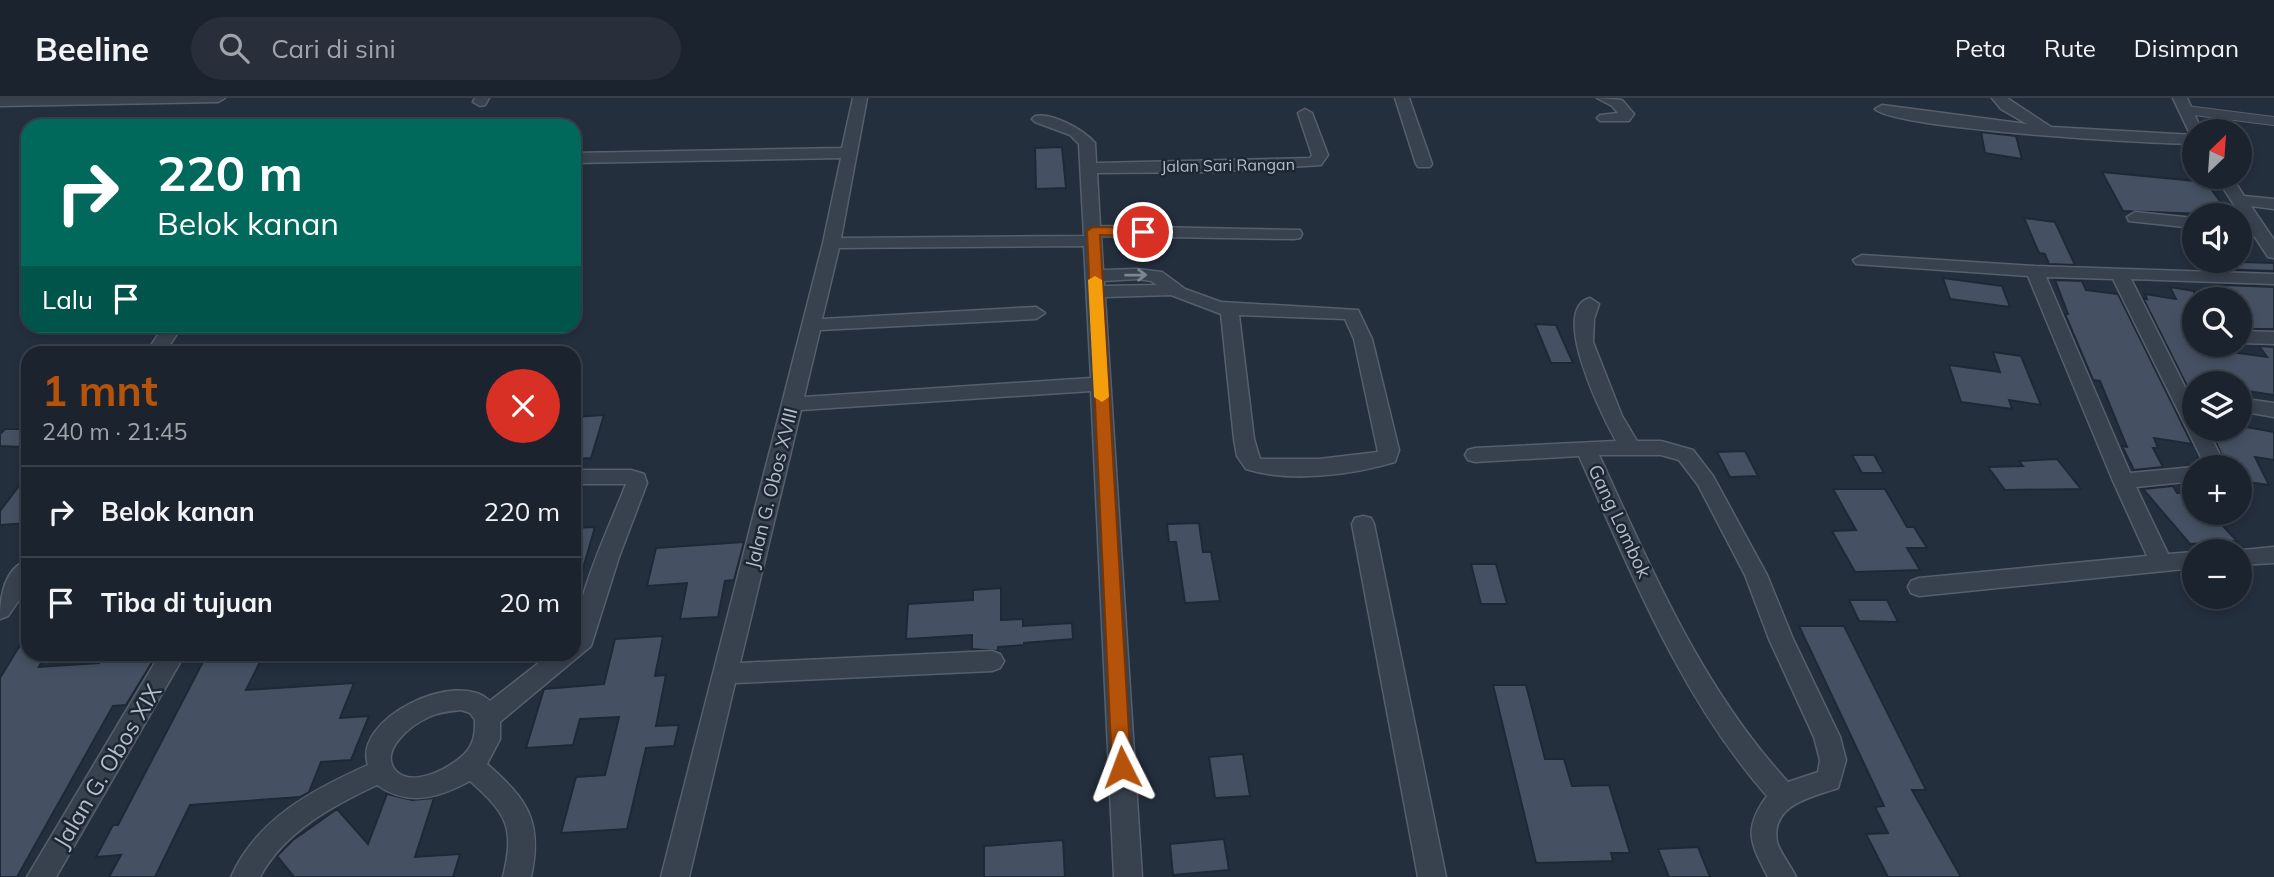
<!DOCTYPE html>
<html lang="id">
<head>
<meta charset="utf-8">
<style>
  :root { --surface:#1b232e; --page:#282f3a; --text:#f1f3f6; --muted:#a0a4aa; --line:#39404a; --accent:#b45309 }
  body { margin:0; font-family:Mulish,sans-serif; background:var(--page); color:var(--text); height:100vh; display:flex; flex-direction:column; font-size:26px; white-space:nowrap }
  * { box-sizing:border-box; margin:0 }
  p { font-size:23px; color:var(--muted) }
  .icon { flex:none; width:38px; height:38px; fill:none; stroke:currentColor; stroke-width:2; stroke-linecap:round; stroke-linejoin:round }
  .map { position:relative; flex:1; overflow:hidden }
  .drawer { position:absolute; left:21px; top:248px; width:560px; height:315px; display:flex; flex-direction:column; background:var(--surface); border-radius:21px; box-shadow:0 4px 10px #0003,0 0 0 2px var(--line) }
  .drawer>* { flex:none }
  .hud { position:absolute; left:21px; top:21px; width:560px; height:214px; border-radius:21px; box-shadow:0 4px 10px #0003,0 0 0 2px var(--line); background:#00695c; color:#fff; overflow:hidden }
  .needle { width:46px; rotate:25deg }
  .fabs { position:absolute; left:2182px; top:21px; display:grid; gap:14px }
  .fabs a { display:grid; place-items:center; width:70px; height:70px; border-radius:50%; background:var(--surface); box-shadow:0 4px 10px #0003,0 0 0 2px var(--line); font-size:35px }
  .pin { position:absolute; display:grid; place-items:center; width:60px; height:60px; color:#fff; margin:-30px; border:4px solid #fff; border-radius:50%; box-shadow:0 2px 7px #0007 }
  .me { position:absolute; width:77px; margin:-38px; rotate:357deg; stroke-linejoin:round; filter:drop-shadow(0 0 5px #0008) }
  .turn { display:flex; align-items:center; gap:24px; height:147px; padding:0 21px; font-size:32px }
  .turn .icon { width:91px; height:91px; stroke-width:2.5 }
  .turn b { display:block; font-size:49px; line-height:60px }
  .then { display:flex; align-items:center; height:66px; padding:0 21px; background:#0003; gap:14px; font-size:26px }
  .round { display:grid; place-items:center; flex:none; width:74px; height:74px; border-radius:37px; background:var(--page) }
  .overview { display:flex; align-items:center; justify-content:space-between; height:119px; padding:0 21px }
  h1 { font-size:42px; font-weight:700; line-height:52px; color:var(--accent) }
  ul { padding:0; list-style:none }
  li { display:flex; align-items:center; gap:21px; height:91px; padding:0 21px; border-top:2px solid var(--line) }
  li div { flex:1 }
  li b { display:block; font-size:26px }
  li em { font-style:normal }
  header { display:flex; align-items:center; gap:42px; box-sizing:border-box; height:98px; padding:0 35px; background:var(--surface); border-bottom:2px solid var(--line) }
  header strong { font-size:33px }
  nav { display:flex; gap:38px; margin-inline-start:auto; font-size:24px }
  .search { width:490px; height:63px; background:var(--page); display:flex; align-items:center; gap:18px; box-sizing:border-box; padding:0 24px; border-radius:38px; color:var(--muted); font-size:26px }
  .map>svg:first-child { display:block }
</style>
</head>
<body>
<header>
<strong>Beeline</strong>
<div class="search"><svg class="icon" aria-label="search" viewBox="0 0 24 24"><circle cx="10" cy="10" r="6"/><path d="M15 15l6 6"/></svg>Cari di sini</div>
<nav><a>Peta</a><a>Rute</a><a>Disimpan</a></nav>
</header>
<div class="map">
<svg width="2274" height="779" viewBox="0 0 2274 779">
  <rect width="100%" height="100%" fill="#242f3e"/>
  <path fill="#455162" stroke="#1f2835" stroke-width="2" d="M 1981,34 L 2016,38 L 2022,61 L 1985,55 Z
    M 1062,49 L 1066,90 L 1036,91 L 1035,50 Z
    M 2102,74 L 2206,84 L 2230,117 L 2123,113 Z
    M 2024,120 L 2055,124 L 2075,167 L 2049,166 L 2045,156 L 2039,155 Z
    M 2208,163 L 2274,165 L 2274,173 L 2213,171 Z
    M 1943,180 L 2002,188 L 2010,209 L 1950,201 Z
    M 2055,182 L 2082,183 L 2086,192 L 2118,196 L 2192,346 L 2154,340 L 2158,350 L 2153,350 L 2163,369 L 2134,372 L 2122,348 L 2127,349 L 2100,283 L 2093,282 L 2065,216 L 2068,216 Z
    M 2224,187 L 2274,189 L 2274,231 L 2247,231 L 2240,220 L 2240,201 L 2233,201 Z
    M 2170,189 L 2194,193 L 2194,249 L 2267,259 L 2259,248 L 2274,249 L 2274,297 L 2240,292 L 2240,285 L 2194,285 L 2194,302 L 2143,200 L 2147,201 L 2145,196 L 2176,201 Z
    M 1535,226 L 1556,227 L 1573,265 L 1551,265 Z
    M 1993,254 L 2021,258 L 2041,307 L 2009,302 L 2012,311 L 1961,304 L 1949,267 L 2000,274 Z
    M 604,317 L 591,360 L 574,361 L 574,319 Z
    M 2240,328 L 2274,334 L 2274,362 L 2255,359 L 2269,387 L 2240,383 L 2240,369 L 2227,369 L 2210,331 L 2240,331 Z
    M 5,331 L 28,331 L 28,342 L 22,349 L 0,348 L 0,336 Z
    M 1745,353 L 1758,378 L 1730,379 L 1717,354 Z
    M 1852,357 L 1874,357 L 1884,375 L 1862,375 Z
    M 2057,361 L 2081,391 L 2005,392 L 1988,369 L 2023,368 L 2019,363 Z
    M 28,376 L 28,425 L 0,427 L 0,413 Z
    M 2173,388 L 2177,395 L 2194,394 L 2194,415 L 2211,415 L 2237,443 L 2190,446 L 2143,391 Z
    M 1833,391 L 1885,391 L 1907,429 L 1914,429 L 1927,450 L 1907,450 L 1920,472 L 1855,474 L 1832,433 L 1856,432 Z
    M 1199,425 L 1203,454 L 1211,454 L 1220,503 L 1185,505 L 1176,444 L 1169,444 L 1167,426 Z
    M 595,429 L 579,484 L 574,483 L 574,430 Z
    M 744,444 L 734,482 L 725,483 L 718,519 L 680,521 L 687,485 L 647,488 L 656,450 Z
    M 1471,466 L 1496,466 L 1507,506 L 1481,506 Z
    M 1001,490 L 1001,522 L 1023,521 L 1023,528 L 1072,525 L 1073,541 L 1024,545 L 1024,547 L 998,549 L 998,553 L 972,551 L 972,537 L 906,541 L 908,506 L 973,502 L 973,492 Z
    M 1849,502 L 1887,502 L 1898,524 L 1859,523 Z
    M 1799,528 L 1844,528 L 1926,692 L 1912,692 L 1961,779 L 1888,779 L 1866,736 L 1888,735 L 1875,709 L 1884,708 Z
    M 28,534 L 28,556 L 46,556 L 39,569 L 99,565 L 104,556 L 157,556 L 126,607 L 113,608 L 17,779 L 0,779 L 0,580 Z
    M 663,538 L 655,578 L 666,577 L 656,628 L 679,627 L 674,648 L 646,650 L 627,731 L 561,735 L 576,679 L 605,677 L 619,619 L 580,621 L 573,647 L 526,650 L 544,591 L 604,586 L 615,541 Z
    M 264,556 L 246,592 L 354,585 L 340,620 L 369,618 L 351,662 L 321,664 L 309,694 L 300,699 L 190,707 L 155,779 L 109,779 L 121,757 L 96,759 L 113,727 L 118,727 L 206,558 Z
    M 1493,587 L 1526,587 L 1545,661 L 1564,661 L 1572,688 L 1609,687 L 1630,755 L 1611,755 L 1613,763 L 1536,765 Z
    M 1243,656 L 1250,698 L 1215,700 L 1209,659 Z
    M 387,696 L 412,702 L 434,700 L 415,759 L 460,756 L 453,779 L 294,779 L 277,758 L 293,742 L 337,711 L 368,746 Z
    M 1224,741 L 1229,772 L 1173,777 L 1170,746 Z
    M 1063,742 L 1065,779 L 984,779 L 984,748 Z
    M 1698,749 L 1710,779 L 1669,779 L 1658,751 Z"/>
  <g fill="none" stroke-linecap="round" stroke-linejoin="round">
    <g stroke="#565f6c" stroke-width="10">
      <path id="lane" d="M 2186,12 L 2274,23"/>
    </g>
    <g stroke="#565f6c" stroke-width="3">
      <path id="street" d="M 0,0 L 225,0 L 218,4 L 0,8 Z
        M 475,0 L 489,0 L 485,7 L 480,8 L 473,4 Z
        M 853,0 L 867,0 L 841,140 L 1084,138 L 1079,46 L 1070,37 L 1035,24 L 1032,21 L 1035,18 C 1052,14 1084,32 1095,45 L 1096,65 L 1310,60 L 1312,57 L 1298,15 L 1305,11 L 1312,15 L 1328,57 L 1321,67 L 1210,74 L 1097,75 L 1100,128 L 1300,132 L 1302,136 L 1300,140 L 1294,141 L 1101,138 L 1103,172 L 1137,171 L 1162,174 L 1185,191 L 1221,204 L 1358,212 L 1372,241 L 1399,352 L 1395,364 C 1351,377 1290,385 1246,371 L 1237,358 L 1234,341 L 1221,216 L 1171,197 L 1105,199 L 1142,779 L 1114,779 L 1091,293 L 801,312 L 740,565 L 992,553 L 1000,556 L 1004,563 L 1000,570 L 992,573 L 735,585 L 689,779 L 661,779 L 823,145 L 841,60 L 574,65 L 574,55 L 842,50 ZM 1084,148 L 1091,280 L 804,299 L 820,232 L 1036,221 L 1045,215 L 1036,209 L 822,221 L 839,150 ZM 1137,181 L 1151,183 L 1157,187 L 1104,188 L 1104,183 ZM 1239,217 L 1345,221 L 1354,241 L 1378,354 L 1319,361 L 1260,361 L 1254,341 Z
        M 1395,0 L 1409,0 L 1432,66 L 1430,69 L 1418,69 L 1416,66 Z
        M 1597,0 L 1622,2 L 1634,16 L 1629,23 L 1600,23 L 1597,20 L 1600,17 L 1618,15 L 1612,8 Z
        M 1992,0 L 2007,0 L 2051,29 L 2194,37 L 2194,46 C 2151,46 1895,31 1875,11 L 1882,7 L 2027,26 L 2001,11 Z
        M 2173,0 L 2187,0 L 2202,33 L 2194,33 L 2194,37 L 2190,36 Z
        M 2216,79 L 2232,79 L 2244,98 L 2274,101 L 2274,111 L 2251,108 L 2274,142 L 2274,160 L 2268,159 Z
        M 2135,114 L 2194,120 L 2194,130 L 2129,123 L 2127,119 Z
        M 1862,157 L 2035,168 L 2274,176 L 2274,186 L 2131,181 L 2194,307 L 2194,331 L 2207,331 L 2224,365 L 2222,369 L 2202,369 L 2204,365 L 2113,181 L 2046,179 L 2130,375 L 2194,369 L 2196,369 L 2194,383 L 2136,389 L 2168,456 L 2194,454 L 2194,470 L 1919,498 L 1911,495 L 1908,489 L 1911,483 L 1919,480 L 2147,458 L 2113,383 L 2028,178 L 1856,166 L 1853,162 Z
        M 1590,200 L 1599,206 L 1594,221 L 1593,244 L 1622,318 L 1637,343 L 1661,343 L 1693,352 L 1713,378 L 1767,477 L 1793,541 L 1840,639 L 1846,662 L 1838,690 C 1813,699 1770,706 1777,744 C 1780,755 1791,768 1796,779 L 1768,779 C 1750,745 1743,731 1767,698 C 1680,599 1632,476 1579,358 L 1475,364 L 1468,362 L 1465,357 L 1468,352 L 1475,350 L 1616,343 C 1604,321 1548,211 1590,200 ZM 1599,357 L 1661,357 L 1679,362 L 1698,387 L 1745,477 L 1769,541 L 1814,639 L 1820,662 L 1818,674 L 1788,684 C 1701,589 1652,472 1599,357 Z
        M 164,228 L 182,228 L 164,256 L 145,256 Z
        M 2240,233 L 2274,234 L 2274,246 L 2240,245 Z
        M 2246,301 L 2274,305 L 2274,319 L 2240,313 L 2240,303 Z
        M 574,372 L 631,372 L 644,376 L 647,385 L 619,459 L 591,548 L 500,624 L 500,641 L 487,666 C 528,702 543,724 531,779 L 503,779 C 515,729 507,716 470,683 C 438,700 409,709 377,687 C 332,708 284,734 260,779 L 231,779 C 257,721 312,692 368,667 C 352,621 457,570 490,603 L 550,556 L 574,556 C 574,499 605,440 626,386 L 574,386 ZM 461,612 L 470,615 L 475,622 C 475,633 475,643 467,653 C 455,668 412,692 395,672 C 379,651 413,626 429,619 C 439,614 450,613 461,612 Z
        M 1363,418 L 1371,420 L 1374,426 L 1446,779 L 1418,779 L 1352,426 L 1355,420 Z
        M 2274,449 L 2274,465 L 2240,467 L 2240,453 L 2232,453 Z
        M 28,462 L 28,489 L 8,518 L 0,521 C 0,500 4,470 28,462 Z
        M 160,556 L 185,556 L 56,779 L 27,779 Z"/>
    </g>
    <use href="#lane" stroke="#38414e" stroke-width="8"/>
    <use href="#street" fill="#38414e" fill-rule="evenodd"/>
  </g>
  <defs><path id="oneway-shaft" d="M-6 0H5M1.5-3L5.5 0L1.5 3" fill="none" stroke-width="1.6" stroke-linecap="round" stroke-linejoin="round" transform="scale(1.75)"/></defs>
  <use stroke="#7c8592" href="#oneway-shaft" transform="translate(1136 177) rotate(-1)"/>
  <path fill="#b45309" stroke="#753606" stroke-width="2" d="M 1093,129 L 1143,130 L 1150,134 L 1143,138 L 1100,137 L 1131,669 L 1129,675 L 1122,678 L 1115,675 L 1112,669 L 1087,133 Z"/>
  <path fill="#f59e0b" d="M 1095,178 L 1102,182 L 1109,299 L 1102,304 L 1094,299 L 1088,182 Z"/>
  <g text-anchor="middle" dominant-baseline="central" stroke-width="5" stroke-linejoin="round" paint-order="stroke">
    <g font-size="16" fill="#b4bcc9" stroke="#1d2633">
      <text transform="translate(1228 67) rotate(-1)">Jalan Sari Rangan</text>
    </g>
    <g font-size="19" fill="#b4bcc9" stroke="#1d2633">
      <text transform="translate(771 390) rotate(-76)">Jalan G. Obos XVIII</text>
      <text transform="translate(1620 423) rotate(65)">Gang Lombok</text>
    </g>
    <g font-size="23" fill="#b4bcc9" stroke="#1d2633">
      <text transform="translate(107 668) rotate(-59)">Jalan G. Obos XIX</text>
    </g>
  </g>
</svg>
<div class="fabs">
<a><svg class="needle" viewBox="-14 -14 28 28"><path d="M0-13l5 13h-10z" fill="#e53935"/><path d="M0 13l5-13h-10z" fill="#a0a4aa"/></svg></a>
<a><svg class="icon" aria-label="sound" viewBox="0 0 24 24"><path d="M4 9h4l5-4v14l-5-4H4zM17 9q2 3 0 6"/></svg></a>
<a><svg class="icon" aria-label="search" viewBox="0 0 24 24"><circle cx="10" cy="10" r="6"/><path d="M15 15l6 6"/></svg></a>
<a><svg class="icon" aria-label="layers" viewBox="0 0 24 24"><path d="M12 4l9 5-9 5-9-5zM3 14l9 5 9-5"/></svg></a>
<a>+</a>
<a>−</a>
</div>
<div class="pin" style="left:1143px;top:134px;background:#d93025"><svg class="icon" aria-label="arrive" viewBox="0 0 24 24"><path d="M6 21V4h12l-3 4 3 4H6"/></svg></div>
<svg class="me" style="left:1122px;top:669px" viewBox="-20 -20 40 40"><path d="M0-17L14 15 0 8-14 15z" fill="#b45309" stroke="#fff" stroke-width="4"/></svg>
<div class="hud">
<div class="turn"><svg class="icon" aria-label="right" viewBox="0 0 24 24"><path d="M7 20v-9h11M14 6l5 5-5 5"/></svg><div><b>220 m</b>Belok kanan</div></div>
<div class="then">Lalu<svg class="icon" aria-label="arrive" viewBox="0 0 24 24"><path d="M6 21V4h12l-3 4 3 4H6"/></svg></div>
</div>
<section class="drawer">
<div class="overview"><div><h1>1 mnt</h1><p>240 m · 21:45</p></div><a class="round" style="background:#d93025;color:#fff"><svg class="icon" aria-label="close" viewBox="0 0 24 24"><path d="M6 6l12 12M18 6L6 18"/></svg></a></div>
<ul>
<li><svg class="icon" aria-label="right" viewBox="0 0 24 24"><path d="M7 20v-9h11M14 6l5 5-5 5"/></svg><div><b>Belok kanan</b></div><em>220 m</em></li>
<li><svg class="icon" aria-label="arrive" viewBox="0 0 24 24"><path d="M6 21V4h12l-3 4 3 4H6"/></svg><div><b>Tiba di tujuan</b></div><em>20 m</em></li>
</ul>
</section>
</div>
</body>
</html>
